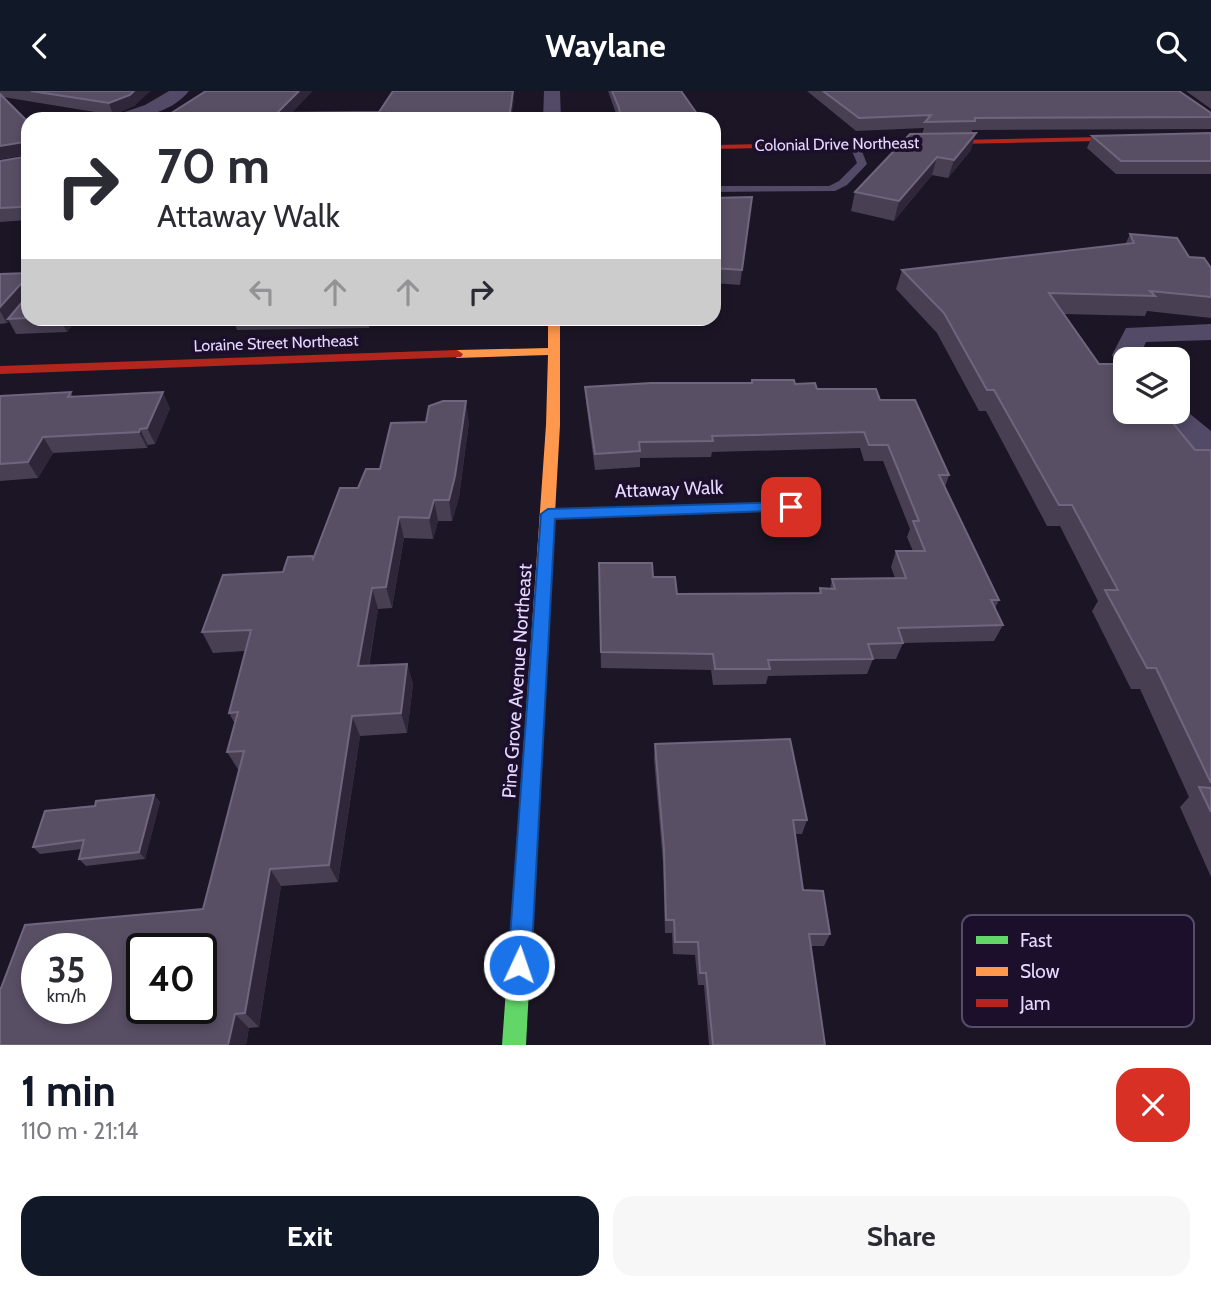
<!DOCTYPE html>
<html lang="en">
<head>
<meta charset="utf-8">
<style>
  :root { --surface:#fff; --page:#f7f7f7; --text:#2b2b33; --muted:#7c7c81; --accent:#111827 }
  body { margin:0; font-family:Cabin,sans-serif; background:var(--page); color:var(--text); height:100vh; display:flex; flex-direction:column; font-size:26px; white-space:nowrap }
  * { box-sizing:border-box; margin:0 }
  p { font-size:23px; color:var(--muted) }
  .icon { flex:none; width:38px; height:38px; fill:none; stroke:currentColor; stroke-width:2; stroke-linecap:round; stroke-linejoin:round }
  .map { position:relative; height:954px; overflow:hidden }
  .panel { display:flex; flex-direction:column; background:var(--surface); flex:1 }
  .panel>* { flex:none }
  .hud { position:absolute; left:21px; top:21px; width:700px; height:214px; border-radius:21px; box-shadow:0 4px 10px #0003; background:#fff; color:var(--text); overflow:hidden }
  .buttons { position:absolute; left:1113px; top:256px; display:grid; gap:14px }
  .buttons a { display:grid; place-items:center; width:77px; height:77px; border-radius:14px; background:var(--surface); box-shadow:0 4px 10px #0003; font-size:35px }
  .speed { position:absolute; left:21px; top:842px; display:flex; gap:14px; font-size:35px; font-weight:700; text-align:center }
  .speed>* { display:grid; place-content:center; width:91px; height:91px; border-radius:50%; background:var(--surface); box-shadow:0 4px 10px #0003; line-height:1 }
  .speed small { font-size:18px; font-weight:400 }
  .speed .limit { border:4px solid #111; border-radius:10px; background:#fff; color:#111 }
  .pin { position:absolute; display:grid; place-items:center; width:60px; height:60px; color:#fff; margin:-30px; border-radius:14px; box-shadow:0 4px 10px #0006 }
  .me { position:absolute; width:77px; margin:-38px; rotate:3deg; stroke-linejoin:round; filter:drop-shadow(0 0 5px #0008) }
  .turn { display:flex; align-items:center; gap:24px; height:147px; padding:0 21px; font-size:32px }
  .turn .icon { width:91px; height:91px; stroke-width:2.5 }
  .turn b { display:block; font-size:49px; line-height:60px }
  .lanes { display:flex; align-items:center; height:66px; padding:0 21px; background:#0003; justify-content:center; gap:35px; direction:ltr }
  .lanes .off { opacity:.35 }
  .round { display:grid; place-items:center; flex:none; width:74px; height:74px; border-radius:21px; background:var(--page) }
  .headline { display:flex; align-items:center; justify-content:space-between; height:119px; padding:0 21px }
  h1 { font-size:42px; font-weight:700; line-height:52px; color:var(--accent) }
  .primary-button { display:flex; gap:14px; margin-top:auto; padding:14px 21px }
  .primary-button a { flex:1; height:80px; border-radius:21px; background:var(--accent); color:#fff; font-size:28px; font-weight:700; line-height:80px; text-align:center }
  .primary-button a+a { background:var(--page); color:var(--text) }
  header { display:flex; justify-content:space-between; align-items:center; height:91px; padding:0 21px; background:var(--accent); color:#fff; font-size:32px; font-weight:700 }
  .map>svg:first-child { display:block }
</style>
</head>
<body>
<header><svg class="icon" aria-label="back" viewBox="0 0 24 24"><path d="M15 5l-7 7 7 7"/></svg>Waylane<svg class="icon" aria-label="search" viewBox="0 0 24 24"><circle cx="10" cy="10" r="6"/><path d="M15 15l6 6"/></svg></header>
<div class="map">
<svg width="1211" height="954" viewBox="0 0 1211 954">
  <rect width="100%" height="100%" fill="#1c1525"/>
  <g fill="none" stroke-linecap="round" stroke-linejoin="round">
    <path fill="#524a66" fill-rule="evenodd" d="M 854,50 L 859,53 L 867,73 L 847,94 L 835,100 L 714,101 L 714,95 L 829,95 L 839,90 L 857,72 L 849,53 Z"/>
    <path fill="#524a66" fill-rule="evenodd" d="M 169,0 L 189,0 C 171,22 140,28 113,28 L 116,24 L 145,14 Z
      M 544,0 L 560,0 L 561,28 L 543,28 Z
      M 1211,233 L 1211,249 L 1146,251 L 1140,264 L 1142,268 L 1125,268 L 1125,276 L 1118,274 L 1112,264 L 1126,237 Z
      M 1179,314 L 1211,340 L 1211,366 L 1200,363 L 1153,320 L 1178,320 Z"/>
    <path fill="#63d668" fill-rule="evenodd" d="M 1211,44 L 1211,48 L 1099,50 L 1095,48 L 1099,46 Z
      M 791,411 L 798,416 L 796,419 L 548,428 L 541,423 L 548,418 Z
      M 534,627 L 541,629 L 543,635 L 526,954 L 502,954 L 525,635 L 527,629 Z"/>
    <path fill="#ff974d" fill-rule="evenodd" d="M 548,228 L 560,228 L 560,334 L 543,635 L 541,641 L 534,643 L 527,641 L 525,635 L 546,334 L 548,264 L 457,267 L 451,263 L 457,259 L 548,257 Z"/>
    <path fill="#b3261e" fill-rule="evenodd" d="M 1102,46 L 1099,50 L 714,58 L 714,54 Z
      M 457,259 L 463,263 L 461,266 L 0,283 L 0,275 Z"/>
  </g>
  <path fill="#483f53" d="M 0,0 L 150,0 L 134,15 L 113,24 L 3,6 L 28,31 L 28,128 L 27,129 L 0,131 L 0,70 L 24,66 L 24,64 L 0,68 Z
    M 608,0 L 681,0 L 700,28 L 618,28 Z
    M 807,0 L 1179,0 L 1211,22 L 1211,38 L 972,39 L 971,59 L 948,87 L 932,84 L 894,130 L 851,120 L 855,101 L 922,43 L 924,37 L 856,40 Z
    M 1186,0 L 1211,0 L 1211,18 Z
    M 1211,42 L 1211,83 L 1116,83 L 1087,57 L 1092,45 Z
    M 752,106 L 740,194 L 714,192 L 714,107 Z
    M 1130,143 L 1211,206 L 1211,227 L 1147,220 L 1145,225 L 1063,223 L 1099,273 L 1161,325 L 1195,359 L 1211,359 L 1211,786 L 1180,716 L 1189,706 L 1140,598 L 1131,598 L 1092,520 L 1098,510 L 1060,435 L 1047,435 L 986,320 L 979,320 L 937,242 L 896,198 L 902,179 L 1125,154 Z
    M 0,183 L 28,228 L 77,228 L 67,241 L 16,243 L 9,230 L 7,232 L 0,233 Z
    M 233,228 L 482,228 L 482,229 L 394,229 L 393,233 L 370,233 L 369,237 L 237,239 Z
    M 752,289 L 795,293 L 817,298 L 880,309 L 949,384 L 945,396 L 999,509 L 995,517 L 1003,534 L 994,550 L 903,552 L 896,568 L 873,568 L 867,583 L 768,585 L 766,593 L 713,594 L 711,579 L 601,577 L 599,472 L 653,486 L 677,503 L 819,502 L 820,497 L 830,498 L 832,488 L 895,487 L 891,476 L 896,460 L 913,460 L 907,446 L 910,438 L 883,370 L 864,370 L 860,357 L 712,361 L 711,366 L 640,367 L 640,376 L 595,379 L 586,311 L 585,296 L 751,292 Z
    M 71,301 L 73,306 L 170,317 L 155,353 L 148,354 L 147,357 L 53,362 L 38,387 L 0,390 L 0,305 Z
    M 469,331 L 459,406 L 452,430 L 438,430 L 433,448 L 404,447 L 392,517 L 378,518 L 369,575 L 407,573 L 413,593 L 407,642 L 360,645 L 338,791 L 281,795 L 259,936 L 249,937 L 246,954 L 0,954 L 203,818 L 239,680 L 227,661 L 235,633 L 229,622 L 245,560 L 213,562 L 202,541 L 283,481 L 313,468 L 358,397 L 380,378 Z
    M 655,653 L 807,729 L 802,743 L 795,743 L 803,799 L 830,843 L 824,855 L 811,855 L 825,954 L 709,954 L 704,894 L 698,894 L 695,864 L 673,863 L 672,842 L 665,842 L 663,772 L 654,668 Z
    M 154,704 L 160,711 L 145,768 L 86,775 L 79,768 L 82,758 L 40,763 L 33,756 L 95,715 Z"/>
  <path fill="#2f2739" d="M 134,0 L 150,0 L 134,15 L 113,24 L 109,12 Z
    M 299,0 L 313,0 L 286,28 L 277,22 Z
    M 513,0 L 514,10 L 511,28 L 509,28 Z
    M 976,42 L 971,59 L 948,87 L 954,69 Z
    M 24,51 L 28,63 L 0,68 L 0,55 Z
    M 937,66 L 932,84 L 894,130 L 899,110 Z
    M 28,108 L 28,128 L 27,129 L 20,116 Z
    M 28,185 L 28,209 L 8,228 L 9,230 L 7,232 L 0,220 L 0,216 Z
    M 60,228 L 77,228 L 67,241 Z
    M 163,301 L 170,317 L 155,353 L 147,337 Z
    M 466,310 L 469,331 L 459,406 L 452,430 L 449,409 Z
    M 140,338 L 148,354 L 147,357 L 139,341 Z
    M 43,346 L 53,362 L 38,387 L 28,371 Z
    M 434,409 L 438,430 L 433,448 L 429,427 Z
    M 399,426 L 404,447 L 392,517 L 386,496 Z
    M 372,497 L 378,518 L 365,596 L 358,575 Z
    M 407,573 L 413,593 L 407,642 L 401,622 Z
    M 352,625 L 360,645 L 338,791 L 329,774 Z
    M 154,704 L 160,711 L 145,768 L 139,761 Z
    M 270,778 L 281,795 L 259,936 L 245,922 Z
    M 235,923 L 249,937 L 246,954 L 228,954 Z"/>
  <path fill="#594f65" stroke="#6f657e" stroke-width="2" fill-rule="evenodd" d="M 31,0 L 134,0 L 130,4 L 109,12 Z
    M 206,0 L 299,0 L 277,22 L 379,21 L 393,0 L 513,0 L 509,28 L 162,28 Z
    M 612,0 L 681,0 L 700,27 L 621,28 L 619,17 Z
    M 823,0 L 1179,0 L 1211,22 L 1211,26 L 975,27 L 975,30 L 925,31 L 931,24 L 859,27 Z
    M 0,3 L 28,31 L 28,108 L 20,116 L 0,117 L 0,70 L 24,66 L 24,51 L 0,55 Z
    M 976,42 L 954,69 L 937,66 L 899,110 L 855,101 L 910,43 Z
    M 1211,42 L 1211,70 L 1121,70 L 1092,45 Z
    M 752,106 L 742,179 L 714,177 L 714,107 Z
    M 1130,143 L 1177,147 L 1189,166 L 1204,167 L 1211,177 L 1211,206 L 1150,200 L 1155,205 L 1049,202 L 1099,273 L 1119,273 L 1125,281 L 1125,320 L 1157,320 L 1161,325 L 1168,326 L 1195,359 L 1211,359 L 1211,692 L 1156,577 L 1147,577 L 1105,499 L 1118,499 L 1072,414 L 1059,414 L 994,299 L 987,299 L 944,222 L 902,179 L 1134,152 Z
    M 28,182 L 28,185 L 0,216 L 0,183 Z
    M 28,204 L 28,227 L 8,228 Z
    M 752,289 L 794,289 L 795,293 L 815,292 L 817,298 L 876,298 L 880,309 L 915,309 L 949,384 L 939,384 L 999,509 L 991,509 L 1003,534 L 898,537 L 903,552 L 868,553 L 873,568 L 768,569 L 770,578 L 715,578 L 713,563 L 601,561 L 599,472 L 652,472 L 653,486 L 675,486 L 677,503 L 821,502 L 820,497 L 835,498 L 832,488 L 906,487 L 896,460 L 925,460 L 913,430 L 919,430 L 888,354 L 869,354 L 864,341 L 712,345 L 713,350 L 639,351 L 640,360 L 595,363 L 585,296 L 651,292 L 752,292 Z
    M 71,301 L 68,306 L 163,301 L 147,337 L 140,338 L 139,341 L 43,346 L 28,371 L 0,373 L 0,305 Z
    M 443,310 L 466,310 L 455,385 L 449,409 L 434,409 L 429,427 L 399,426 L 386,496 L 372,497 L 358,575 L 407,573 L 401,622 L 352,625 L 329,774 L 270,778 L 245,922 L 235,923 L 228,954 L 0,954 L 0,897 L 1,897 L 25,834 L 203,818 L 244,660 L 227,661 L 238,621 L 229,622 L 251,539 L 202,541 L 223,484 L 283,481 L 288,466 L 312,465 L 313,468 L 340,397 L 358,397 L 366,378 L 380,378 L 391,332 L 426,331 L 429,315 ZM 37,858 L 96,858 L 96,917 L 37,917 ZM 142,858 L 201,858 L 201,917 L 142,917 Z
    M 790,648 L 807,729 L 793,729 L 803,799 L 823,800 L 830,843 L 809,843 L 825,954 L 713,954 L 706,882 L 700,882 L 698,851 L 675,851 L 674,829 L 666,829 L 664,758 L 655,653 Z
    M 1199,696 L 1211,697 L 1211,721 Z
    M 154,704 L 139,761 L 79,768 L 84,749 L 33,756 L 45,720 L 95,715 L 96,710 Z"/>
  <path fill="#1a73e8" stroke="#114b97" stroke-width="2" d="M 791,411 L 798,416 L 796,419 L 555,428 L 531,874 L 528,882 L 519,886 L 511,882 L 508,874 L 541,423 L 548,418 Z"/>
  <g text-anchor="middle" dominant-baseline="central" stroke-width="7" stroke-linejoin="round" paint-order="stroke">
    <g font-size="16" fill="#e6d9ff" stroke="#1b0f2b">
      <text transform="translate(837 53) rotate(-1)">Colonial Drive Northeast</text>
      <text transform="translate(276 252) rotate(-2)">Loraine Street Northeast</text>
    </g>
    <g font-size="19" fill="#e6d9ff" stroke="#1b0f2b">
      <text transform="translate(669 398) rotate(-2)">Attaway Walk</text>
      <text transform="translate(517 590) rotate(-86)">Pine Grove Avenue Northeast</text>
    </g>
  </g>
  <rect x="962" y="824" width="232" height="112" rx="10" fill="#1b0f2b" stroke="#584c6b" stroke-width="2"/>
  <rect x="976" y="845" width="32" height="8" fill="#63d668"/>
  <rect x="976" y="876" width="32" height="9" fill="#ff974d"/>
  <rect x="976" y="908" width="32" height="8" fill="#b3261e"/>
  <g font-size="19" fill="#e6d9ff">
    <text x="1020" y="856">Fast</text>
    <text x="1020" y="887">Slow</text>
    <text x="1020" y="919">Jam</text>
  </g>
</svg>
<div class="buttons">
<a><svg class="icon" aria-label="layers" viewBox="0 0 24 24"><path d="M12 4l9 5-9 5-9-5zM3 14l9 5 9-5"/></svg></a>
</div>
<div class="speed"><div>35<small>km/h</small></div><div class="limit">40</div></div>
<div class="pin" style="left:791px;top:416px;background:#d93025"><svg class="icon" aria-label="arrive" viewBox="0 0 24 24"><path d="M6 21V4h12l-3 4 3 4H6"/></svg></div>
<svg class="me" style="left:519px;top:874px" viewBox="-20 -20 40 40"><circle r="17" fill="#1a73e8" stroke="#fff" stroke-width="3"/><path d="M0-11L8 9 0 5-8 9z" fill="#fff"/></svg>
<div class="hud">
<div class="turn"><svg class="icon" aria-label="right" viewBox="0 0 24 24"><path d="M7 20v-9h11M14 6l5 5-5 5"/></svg><div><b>70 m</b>Attaway Walk</div></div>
<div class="lanes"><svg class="icon off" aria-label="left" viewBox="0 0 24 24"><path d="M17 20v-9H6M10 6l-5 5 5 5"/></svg><svg class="icon off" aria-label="ahead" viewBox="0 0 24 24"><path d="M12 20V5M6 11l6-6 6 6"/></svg><svg class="icon off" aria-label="ahead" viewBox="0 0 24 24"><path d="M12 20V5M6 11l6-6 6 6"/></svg><svg class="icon" aria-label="right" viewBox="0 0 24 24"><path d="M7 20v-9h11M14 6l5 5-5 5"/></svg></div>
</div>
</div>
<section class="panel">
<div class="headline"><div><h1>1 min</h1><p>110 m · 21:14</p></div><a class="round" style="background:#d93025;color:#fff"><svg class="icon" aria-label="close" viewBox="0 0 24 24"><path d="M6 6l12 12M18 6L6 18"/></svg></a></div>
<div class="primary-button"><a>Exit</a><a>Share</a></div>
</section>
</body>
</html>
